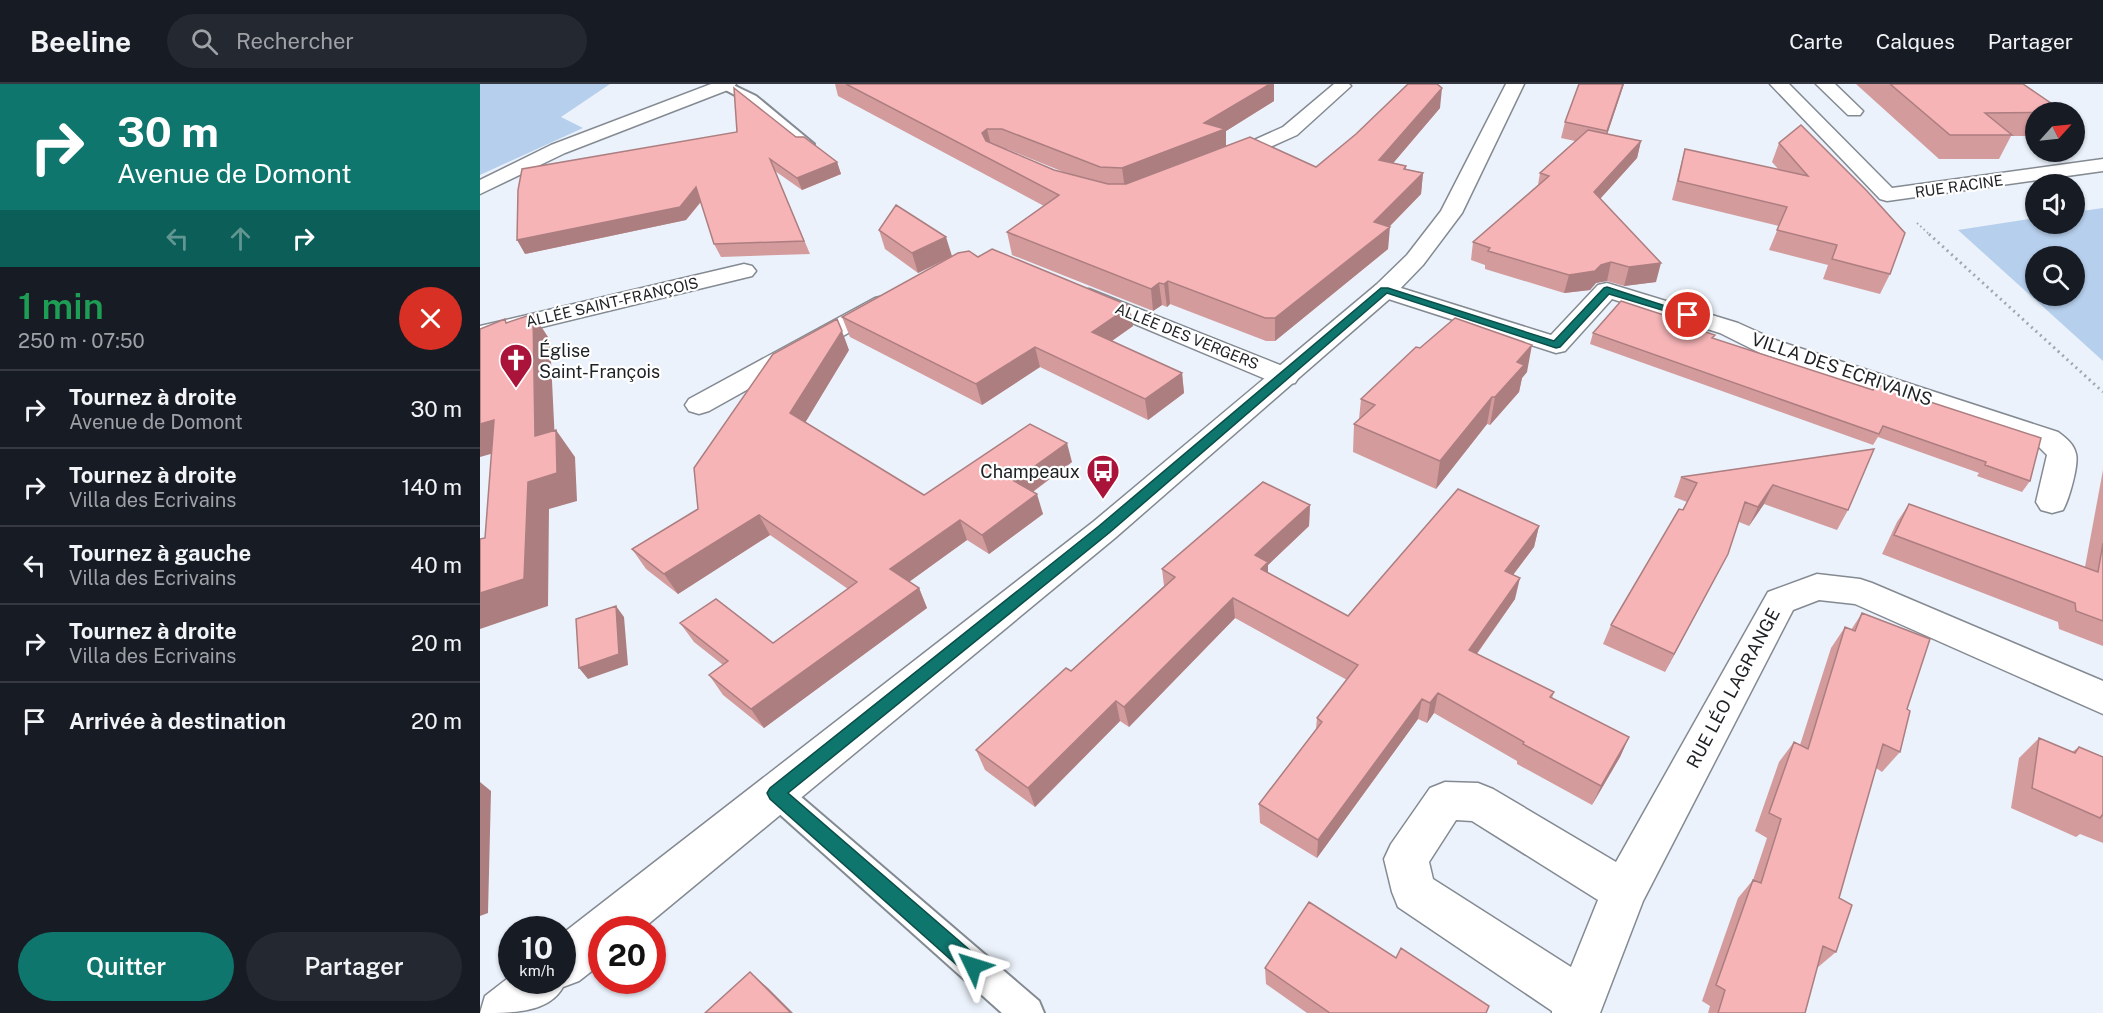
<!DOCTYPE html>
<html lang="fr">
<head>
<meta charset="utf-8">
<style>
  :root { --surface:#171b24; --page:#242831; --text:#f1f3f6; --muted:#9ea1a6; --line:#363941; --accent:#0f766e }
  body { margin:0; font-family:"Public Sans",sans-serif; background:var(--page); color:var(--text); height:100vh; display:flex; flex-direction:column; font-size:22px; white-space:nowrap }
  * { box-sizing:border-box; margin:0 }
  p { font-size:20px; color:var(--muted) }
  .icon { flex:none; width:33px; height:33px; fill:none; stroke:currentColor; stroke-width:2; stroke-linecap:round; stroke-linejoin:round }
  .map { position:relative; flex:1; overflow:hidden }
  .drawer { display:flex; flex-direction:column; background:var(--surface); width:480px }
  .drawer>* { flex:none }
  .top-card { background:#0f766e; color:#fff; overflow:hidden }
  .needle { width:39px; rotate:63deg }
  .controls { position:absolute; left:1545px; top:18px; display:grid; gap:12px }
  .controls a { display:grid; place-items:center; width:60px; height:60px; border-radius:50%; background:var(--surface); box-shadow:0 2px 4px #0004; font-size:30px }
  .speed { position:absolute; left:18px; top:832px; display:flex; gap:12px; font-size:30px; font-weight:700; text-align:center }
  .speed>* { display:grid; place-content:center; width:78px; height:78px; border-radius:50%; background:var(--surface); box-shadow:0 2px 4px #0004; line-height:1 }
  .speed small { font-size:15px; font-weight:400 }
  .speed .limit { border:9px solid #d22; background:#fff; color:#111 }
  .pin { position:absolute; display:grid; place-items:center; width:51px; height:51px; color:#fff; margin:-26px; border:3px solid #fff; border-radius:50%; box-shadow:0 2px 6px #0007 }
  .me { position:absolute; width:66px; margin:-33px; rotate:311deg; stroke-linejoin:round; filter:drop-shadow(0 0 4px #0008) }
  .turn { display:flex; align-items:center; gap:21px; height:126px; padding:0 18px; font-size:27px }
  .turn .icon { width:78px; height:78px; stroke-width:2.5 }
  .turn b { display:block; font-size:42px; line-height:51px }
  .lanes { display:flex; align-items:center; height:57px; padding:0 18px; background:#0003; justify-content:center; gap:30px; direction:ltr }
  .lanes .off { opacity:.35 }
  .round { display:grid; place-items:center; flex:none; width:63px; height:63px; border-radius:32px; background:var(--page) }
  .headline { display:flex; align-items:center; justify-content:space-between; height:102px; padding:0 18px }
  h1 { font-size:36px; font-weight:600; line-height:45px; color:#1e9e55 }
  .action { display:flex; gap:12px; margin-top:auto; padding:12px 18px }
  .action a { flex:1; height:69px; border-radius:36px; background:var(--accent); color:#fff; font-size:24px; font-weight:600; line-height:69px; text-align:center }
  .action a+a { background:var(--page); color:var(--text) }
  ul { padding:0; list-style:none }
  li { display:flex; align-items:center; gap:18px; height:78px; padding:0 18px; border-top:2px solid var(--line) }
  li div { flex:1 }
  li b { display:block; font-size:22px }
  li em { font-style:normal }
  header { display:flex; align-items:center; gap:36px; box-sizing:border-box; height:84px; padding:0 30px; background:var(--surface); border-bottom:2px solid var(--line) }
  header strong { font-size:28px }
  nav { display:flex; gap:33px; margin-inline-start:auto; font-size:21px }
  .search { width:420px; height:54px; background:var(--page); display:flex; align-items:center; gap:15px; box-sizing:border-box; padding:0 21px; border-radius:33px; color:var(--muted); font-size:22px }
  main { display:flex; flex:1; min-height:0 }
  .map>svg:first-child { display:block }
</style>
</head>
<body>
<header>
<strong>Beeline</strong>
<div class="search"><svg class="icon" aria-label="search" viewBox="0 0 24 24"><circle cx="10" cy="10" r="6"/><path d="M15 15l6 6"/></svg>Rechercher</div>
<nav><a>Carte</a><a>Calques</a><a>Partager</a></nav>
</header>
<main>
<section class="drawer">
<div class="top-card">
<div class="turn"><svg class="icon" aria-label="right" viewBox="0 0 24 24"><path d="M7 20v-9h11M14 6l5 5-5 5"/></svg><div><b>30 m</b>Avenue de Domont</div></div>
<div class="lanes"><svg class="icon off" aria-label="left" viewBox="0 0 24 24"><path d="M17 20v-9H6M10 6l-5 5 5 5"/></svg><svg class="icon off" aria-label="ahead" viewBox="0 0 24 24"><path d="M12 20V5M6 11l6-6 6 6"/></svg><svg class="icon" aria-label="right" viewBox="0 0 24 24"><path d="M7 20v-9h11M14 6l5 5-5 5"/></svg></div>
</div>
<div class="headline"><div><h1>1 min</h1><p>250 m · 07:50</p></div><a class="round" style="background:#d93025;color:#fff"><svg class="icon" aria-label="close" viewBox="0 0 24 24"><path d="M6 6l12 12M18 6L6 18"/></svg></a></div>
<ul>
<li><svg class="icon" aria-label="right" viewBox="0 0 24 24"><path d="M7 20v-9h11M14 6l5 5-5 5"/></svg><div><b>Tournez à droite</b><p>Avenue de Domont</p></div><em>30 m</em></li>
<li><svg class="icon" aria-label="right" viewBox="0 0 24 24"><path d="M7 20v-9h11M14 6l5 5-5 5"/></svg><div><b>Tournez à droite</b><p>Villa des Ecrivains</p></div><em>140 m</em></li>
<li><svg class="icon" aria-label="left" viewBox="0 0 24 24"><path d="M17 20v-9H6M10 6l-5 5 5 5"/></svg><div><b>Tournez à gauche</b><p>Villa des Ecrivains</p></div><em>40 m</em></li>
<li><svg class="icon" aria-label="right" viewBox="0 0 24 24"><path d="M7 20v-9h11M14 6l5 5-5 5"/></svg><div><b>Tournez à droite</b><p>Villa des Ecrivains</p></div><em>20 m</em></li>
<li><svg class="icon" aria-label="arrive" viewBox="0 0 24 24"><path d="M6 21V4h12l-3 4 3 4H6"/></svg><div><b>Arrivée à destination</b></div><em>20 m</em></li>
</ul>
<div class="action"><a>Quitter</a><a>Partager</a></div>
</section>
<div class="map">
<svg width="1623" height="929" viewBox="0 0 1623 929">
  <rect width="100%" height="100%" fill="#ebf2fb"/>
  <path fill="#b6cfed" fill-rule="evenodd" d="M 0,0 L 130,0 L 81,33 L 103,44 L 0,91 Z
    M 1623,124 L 1623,277 L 1478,146 L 1555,134 L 1556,140 L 1594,140 L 1595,128 ZM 1556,172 L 1594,172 L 1594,212 L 1556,212 Z"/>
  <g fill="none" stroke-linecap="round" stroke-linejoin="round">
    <g stroke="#848a92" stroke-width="4">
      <path id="service" d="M 239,0 L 251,0 L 276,12 L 334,60 L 332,63 L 322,63 L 268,18 L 240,3 Z
        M 296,696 L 306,700 L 559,917 L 564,929 L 522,929 L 286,718 L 282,709 L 286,700 Z"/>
    </g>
    <g stroke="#848a92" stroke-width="3">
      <path id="minor" d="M 231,0 L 256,0 L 253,4 L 85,69 L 0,110 L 0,96 L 71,61 Z
        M 854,0 L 869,0 L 871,2 L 817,51 L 750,81 L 736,81 L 733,77 L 736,73 L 803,43 Z
        M 1290,0 L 1309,0 L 1412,104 L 1623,75 L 1623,87 L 1407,117 L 1400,115 Z
        M 1336,0 L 1355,0 L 1383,27 L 1380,31 L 1368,31 Z
        M 264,180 L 272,182 L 276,187 L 272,192 L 0,258 L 0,242 Z
        M 905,199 L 1071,251 L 1118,201 L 1127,199 L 1258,239 L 1298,257 L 1578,348 C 1586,354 1594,360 1596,370 C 1599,380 1589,416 1583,426 L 1572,429 L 1561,426 L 1556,418 L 1567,371 L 1558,362 L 1280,269 L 1240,249 L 1132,215 L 1085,267 L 1076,269 L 896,211 L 893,206 L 896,201 Z
        M 609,205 L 815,287 L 819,293 L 815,299 L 805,301 L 795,299 L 600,217 L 597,212 L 600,207 Z
        M 404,212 L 413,214 L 416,219 L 413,224 L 229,327 L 219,330 L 209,327 L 205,321 L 209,315 L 395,214 Z
        M 1337,490 L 1380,495 L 1392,499 L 1623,597 L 1623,630 L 1375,520 L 1339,516 L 1313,526 L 1163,817 L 1120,929 L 1072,929 L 1072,927 L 918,823 L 912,808 L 904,775 L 911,760 L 950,704 L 965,698 L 998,699 L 1013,705 L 1136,778 L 1288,508 ZM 976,736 L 992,737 L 1118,816 L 1091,883 L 953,795 L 949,778 Z"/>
    </g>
    <g stroke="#848a92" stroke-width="3">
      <path id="secondary" d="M 1026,0 L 1044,0 L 982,129 L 943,181 L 914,211 L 635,454 L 161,846 L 122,846 L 122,879 L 99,897 L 83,903 C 69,929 32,929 0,929 L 5,912 L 32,891 L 32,897 L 82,897 L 82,850 L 613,438 L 896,201 L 927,171 L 961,127 Z"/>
    </g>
    <path stroke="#a1a7ae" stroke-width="2" stroke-dasharray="1.5 3" stroke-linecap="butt" d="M 1437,139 L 1450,151"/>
    <path stroke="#a1a7ae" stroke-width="3" stroke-dasharray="2 4" stroke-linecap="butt" d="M 1449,150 L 1623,308"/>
    <use href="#service" fill="#fff" fill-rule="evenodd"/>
    <use href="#minor" fill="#fff" fill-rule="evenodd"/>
    <use href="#secondary" fill="#fff" fill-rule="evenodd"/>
  </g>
  <path fill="#d49b9d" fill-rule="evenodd" d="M 355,0 L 794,0 L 794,17 L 746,47 L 746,62 L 836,83 L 960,24 L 913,79 L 926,82 L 926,85 L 943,89 L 941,110 L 909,143 L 908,165 L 795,257 L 786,257 L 690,220 L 687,223 L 682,221 L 673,227 L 532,171 L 527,148 L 564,122 L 358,12 ZM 526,65 L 527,65 L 586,89 L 574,86 Z
    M 1099,0 L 1144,0 L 1127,50 L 1161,57 L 1157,74 L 1120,115 L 1176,198 L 1144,202 L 1127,197 L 1116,199 L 1110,206 L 1084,209 L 1005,185 L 1005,181 L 991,176 L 993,158 L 1058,101 L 1060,89 L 1095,57 L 1081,54 L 1085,38 Z
    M 1376,0 L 1543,0 L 1556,28 L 1556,52 L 1531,52 L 1519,75 L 1459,75 Z
    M 1321,41 L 1410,190 L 1400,210 L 1343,195 L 1348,181 L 1289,166 L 1299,142 L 1192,116 L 1200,84 L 1205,65 L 1299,86 L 1292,78 L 1299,59 Z
    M 316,53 L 357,78 L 361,90 L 322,106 L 295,87 L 330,170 L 241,173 L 234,160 L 221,118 L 206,136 L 45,170 Z
    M 399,146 L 472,172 L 498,173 L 653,242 L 632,257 L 702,289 L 704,309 L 668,336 L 560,283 L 502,321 L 370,253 L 362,233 L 467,175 L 438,189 L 405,165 Z
    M 1204,241 L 1235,251 L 1233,254 L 1392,306 L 1395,300 L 1550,397 L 1542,408 L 1497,392 L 1499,389 L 1398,353 L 1393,361 L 1110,260 L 1113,249 Z
    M 369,266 L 325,338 L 444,411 L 592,378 L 553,408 L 563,430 L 509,470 L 487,456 L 429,498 L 439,504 L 447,524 L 284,644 L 243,611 L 229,591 L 243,581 L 214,558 L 200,539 L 293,559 L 368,505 L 290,451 L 198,510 L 166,485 L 152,465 L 218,425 Z
    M 1047,288 L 1042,294 L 1039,308 L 1010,341 L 1007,340 L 956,405 L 873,368 L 874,340 L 879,335 L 881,315 Z
    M 1394,365 L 1368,426 L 1357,446 L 1284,420 L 1269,442 L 1259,438 L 1238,489 L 1185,588 L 1123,560 L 1131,541 L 1207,418 L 1194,413 L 1201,393 Z
    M 1623,386 L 1623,562 L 1579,545 L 1578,538 L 1402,470 L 1417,438 L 1429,420 L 1605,483 Z
    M 830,421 L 829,442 L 788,481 L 788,489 L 868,532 L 1059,442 L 1054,463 L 1033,491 L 1035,515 L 997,570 L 1074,608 L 1072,614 L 1149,653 L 1140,673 L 1112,721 L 1037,680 L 1037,677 L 954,629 L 947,639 L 938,635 L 837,774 L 780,739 L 779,720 L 836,645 L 837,634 L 867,596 L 755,534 L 649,643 L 640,637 L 555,723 L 505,686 L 496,666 L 591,587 L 684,502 L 682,485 Z
    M 1382,529 L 1427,625 L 1420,668 L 1402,688 L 1396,684 L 1359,814 L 1356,868 L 1337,884 L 1325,929 L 1228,929 L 1230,922 L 1222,917 L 1258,814 L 1273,796 L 1287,754 L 1275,747 L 1299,678 L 1314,658 L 1320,661 L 1351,564 L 1365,543 L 1371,546 Z
    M 1559,654 L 1592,668 L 1599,663 L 1623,673 L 1623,759 L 1600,750 L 1596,753 L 1531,724 L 1539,674 Z
    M 916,874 L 1006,929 L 827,929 L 786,900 L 785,884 Z"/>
  <path fill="#ac7e80" d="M 790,0 L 794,0 L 794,17 L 746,47 L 746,65 L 645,105 L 642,84 L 724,39 Z
    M 1143,0 L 1144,0 L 1123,63 L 1127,47 Z
    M 962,4 L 960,24 L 898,97 L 899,76 Z
    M 507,45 L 512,65 L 507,70 L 502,49 Z
    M 1161,57 L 1157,74 L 1110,126 L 1114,108 Z
    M 357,78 L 361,90 L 322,106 L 317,94 Z
    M 943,89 L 941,110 L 907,145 L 910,143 L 908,165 L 795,257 L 795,234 L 894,138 Z
    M 216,103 L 222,116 L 206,136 L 45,170 L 37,156 Z
    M 466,153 L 472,172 L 438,189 L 432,169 Z
    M 1131,178 L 1127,197 L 1116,199 L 1110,206 L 1084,209 L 1089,191 Z
    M 1181,179 L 1176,198 L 1144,202 L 1149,183 Z
    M 688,197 L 690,220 L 687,223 L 684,200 Z
    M 679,199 L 682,221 L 673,227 L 671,205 Z
    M 650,222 L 653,242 L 616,268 L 612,248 Z
    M 53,230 L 70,256 L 76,379 L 55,352 Z
    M 362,247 L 369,266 L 319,349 L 310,329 Z
    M 1052,261 L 1047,288 L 1042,294 L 1039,308 L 1010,341 L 1015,313 L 1037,278 Z
    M 555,263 L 560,283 L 502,321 L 496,300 Z
    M 702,289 L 704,309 L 668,336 L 665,315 Z
    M 1012,313 L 1007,340 L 956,405 L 960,377 Z
    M 14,336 L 35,363 L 0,373 L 0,340 Z
    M 76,346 L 95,373 L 97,417 L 69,425 L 68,522 L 0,545 L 0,509 L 48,398 Z
    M 587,359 L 592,378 L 540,417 L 534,397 Z
    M 1293,401 L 1284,420 L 1269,442 L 1278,423 Z
    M 557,410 L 563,430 L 509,470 L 502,451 Z
    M 830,421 L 829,442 L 788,481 L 788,499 L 782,506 L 775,471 Z
    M 279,431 L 290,451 L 198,510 L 184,490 Z
    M 480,436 L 487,456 L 419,505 L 410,485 Z
    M 1059,442 L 1054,463 L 1020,508 L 1025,487 Z
    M 1248,470 L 1238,489 L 1185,588 L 1194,570 Z
    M 1040,494 L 1035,515 L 985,586 L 989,566 Z
    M 439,504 L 447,524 L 284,644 L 271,625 Z
    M 753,514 L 755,534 L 649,643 L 644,623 Z
    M 136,522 L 144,533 L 148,581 L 108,595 L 99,584 Z
    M 958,609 L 954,629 L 947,639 L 950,619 Z
    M 942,615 L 938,635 L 837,774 L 838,756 Z
    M 636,617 L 640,637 L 555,723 L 548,704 Z
    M 1149,653 L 1140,673 L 1112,721 L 1121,702 Z
    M 0,698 L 11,707 L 8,829 L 0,832 Z
    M 270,888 L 288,904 L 313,929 L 311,929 Z"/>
  <path fill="#f6b4b7" stroke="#ac7e80" stroke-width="1.5" d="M 366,0 L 790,0 L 724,39 L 745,45 L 642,84 L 620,83 L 522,45 L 507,45 L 502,49 L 506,57 L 574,86 L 628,100 L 646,100 L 770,53 L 836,83 L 876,50 L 928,0 L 957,0 L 962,4 L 899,76 L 926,82 L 924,85 L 943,89 L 894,138 L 910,143 L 795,234 L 785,234 L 688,197 L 684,200 L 679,199 L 671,205 L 527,148 L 579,111 Z
    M 1099,0 L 1143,0 L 1127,47 L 1085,38 Z
    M 1410,0 L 1543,0 L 1584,28 L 1505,29 L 1532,51 L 1470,51 Z
    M 254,4 L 316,53 L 324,53 L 357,78 L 317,94 L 290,75 L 324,157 L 234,160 L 216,103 L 200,123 L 37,156 L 38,106 L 42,85 L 257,48 Z
    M 1321,41 L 1387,107 L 1425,149 L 1410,190 L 1352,175 L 1357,161 L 1297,146 L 1307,123 L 1198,97 L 1205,65 L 1328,92 L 1299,59 Z
    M 1108,46 L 1161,57 L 1114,108 L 1181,179 L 1149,183 L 1131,178 L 1121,181 L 1115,187 L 1089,191 L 1008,167 L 1010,164 L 993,158 L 1069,92 L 1060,89 Z
    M 416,121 L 466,153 L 432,169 L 399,146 Z
    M 512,165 L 650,222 L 612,248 L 702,289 L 665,315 L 555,263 L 496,300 L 362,233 L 478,169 L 489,167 L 498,173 Z
    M 1141,217 L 1205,238 L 1204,241 L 1235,251 L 1232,254 L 1393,306 L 1395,300 L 1561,354 L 1550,397 L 1505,381 L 1506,378 L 1403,342 L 1399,350 L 1113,249 Z
    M 53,230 L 55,352 L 76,346 L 77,389 L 48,398 L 44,495 L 0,509 L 0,455 L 5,454 L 14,336 L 0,340 L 0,245 L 25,235 L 26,239 Z
    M 975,234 L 1052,261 L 1037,278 L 1044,281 L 1015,313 L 1012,313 L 960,377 L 874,340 L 895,321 L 881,315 L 936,263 L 940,264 Z
    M 357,235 L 362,247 L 310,329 L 444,411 L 550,340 L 587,359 L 534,397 L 557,410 L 502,451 L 480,436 L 410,485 L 439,504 L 271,625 L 229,591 L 248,577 L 200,539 L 236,515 L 293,559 L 377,498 L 279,431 L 184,490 L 152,465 L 218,425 L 214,384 L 293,270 Z
    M 1394,365 L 1368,426 L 1293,401 L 1278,423 L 1265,418 L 1248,470 L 1194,570 L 1131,541 L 1199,425 L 1203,426 L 1217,399 L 1201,393 Z
    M 783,398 L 830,421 L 775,471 L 788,478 L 781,485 L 868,532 L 978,405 L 1059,442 L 1025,487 L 1040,494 L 989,566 L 1074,608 L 1070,613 L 1149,653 L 1121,702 L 1043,660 L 1044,658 L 958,609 L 950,619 L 942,615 L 838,756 L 779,720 L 842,638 L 837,634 L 878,581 L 753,514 L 644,623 L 636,617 L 548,704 L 496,666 L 586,584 L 591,587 L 695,493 L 682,485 Z
    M 1429,420 L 1618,488 L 1623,459 L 1623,537 L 1596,527 L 1595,519 L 1414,451 Z
    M 136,522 L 139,570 L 99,584 L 96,535 Z
    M 1382,529 L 1450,555 L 1427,625 L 1430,627 L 1420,668 L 1403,660 L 1359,814 L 1372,821 L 1356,868 L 1343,862 L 1325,929 L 1238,929 L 1245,906 L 1236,901 L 1273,796 L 1281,799 L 1301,735 L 1289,729 L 1314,658 L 1328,665 L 1365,543 L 1375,547 Z
    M 1559,654 L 1595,669 L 1599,663 L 1623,673 L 1623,730 L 1620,734 L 1552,704 Z
    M 829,818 L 916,874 L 921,864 L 1009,922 L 1006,929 L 850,929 L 785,884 Z
    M 270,888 L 311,929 L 225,929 Z"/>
  <path fill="#0f766e" stroke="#0a4d48" stroke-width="1.5" d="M 1127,203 L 1213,231 L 1205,233 L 1129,210 L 1080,263 L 1076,264 L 907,209 L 629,449 L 308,709 L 500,875 L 503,882 L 500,889 L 493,892 L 486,889 L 290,715 L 287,709 L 290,704 L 619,442 L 901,204 L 908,204 L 1074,257 L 1124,204 Z"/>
  <defs>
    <g id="church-pin" transform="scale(1.725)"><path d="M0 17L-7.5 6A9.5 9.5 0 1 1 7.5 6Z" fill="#aa143a" stroke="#fff"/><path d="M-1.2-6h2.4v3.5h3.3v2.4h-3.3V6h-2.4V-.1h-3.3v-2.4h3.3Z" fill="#fff"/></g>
    <g id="bus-pin" transform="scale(1.725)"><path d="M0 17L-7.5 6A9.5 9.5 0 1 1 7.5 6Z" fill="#aa143a" stroke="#fff"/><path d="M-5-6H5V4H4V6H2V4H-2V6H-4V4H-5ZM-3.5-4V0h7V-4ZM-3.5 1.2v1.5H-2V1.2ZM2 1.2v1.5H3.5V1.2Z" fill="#fff"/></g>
  </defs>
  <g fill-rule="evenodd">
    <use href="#church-pin" x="36" y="276"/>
    <use href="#bus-pin" x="623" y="387"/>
  </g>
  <g text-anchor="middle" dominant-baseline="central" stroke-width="4.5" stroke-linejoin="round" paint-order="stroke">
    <g font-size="15" fill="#202326" stroke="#fff">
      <text transform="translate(1479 102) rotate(-8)">RUE RACINE</text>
      <text transform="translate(132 218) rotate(-13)">ALLÉE SAINT-FRANÇOIS</text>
      <text transform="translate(707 252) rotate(22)">ALLÉE DES VERGERS</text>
    </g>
    <g font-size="18" fill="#202326" stroke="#fff" text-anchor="start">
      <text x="59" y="266">Église<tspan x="59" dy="21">Saint-François</tspan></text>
      <text x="600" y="387" text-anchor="end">Champeaux</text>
    </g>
    <g font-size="18" fill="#202326" stroke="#fff">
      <text transform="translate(1362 285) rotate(19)">VILLA DES ECRIVAINS</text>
      <text transform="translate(1253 604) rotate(-62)">RUE LÉO LAGRANGE</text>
    </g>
  </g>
</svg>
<div class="controls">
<a><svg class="needle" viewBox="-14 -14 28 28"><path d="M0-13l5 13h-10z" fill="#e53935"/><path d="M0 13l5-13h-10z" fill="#9ea1a6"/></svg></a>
<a><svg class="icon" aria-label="sound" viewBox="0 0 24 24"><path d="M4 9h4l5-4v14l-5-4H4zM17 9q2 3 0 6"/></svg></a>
<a><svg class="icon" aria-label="search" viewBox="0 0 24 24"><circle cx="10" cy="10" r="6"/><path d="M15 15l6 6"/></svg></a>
</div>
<div class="speed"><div>10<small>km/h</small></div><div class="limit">20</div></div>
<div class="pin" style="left:1208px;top:231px;background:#d93025"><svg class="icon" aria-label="arrive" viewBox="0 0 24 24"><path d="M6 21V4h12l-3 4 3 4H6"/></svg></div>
<svg class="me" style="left:493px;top:882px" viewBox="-20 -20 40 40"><path d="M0-17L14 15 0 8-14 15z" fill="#0f766e" stroke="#fff" stroke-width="4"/></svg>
</div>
</main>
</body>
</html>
